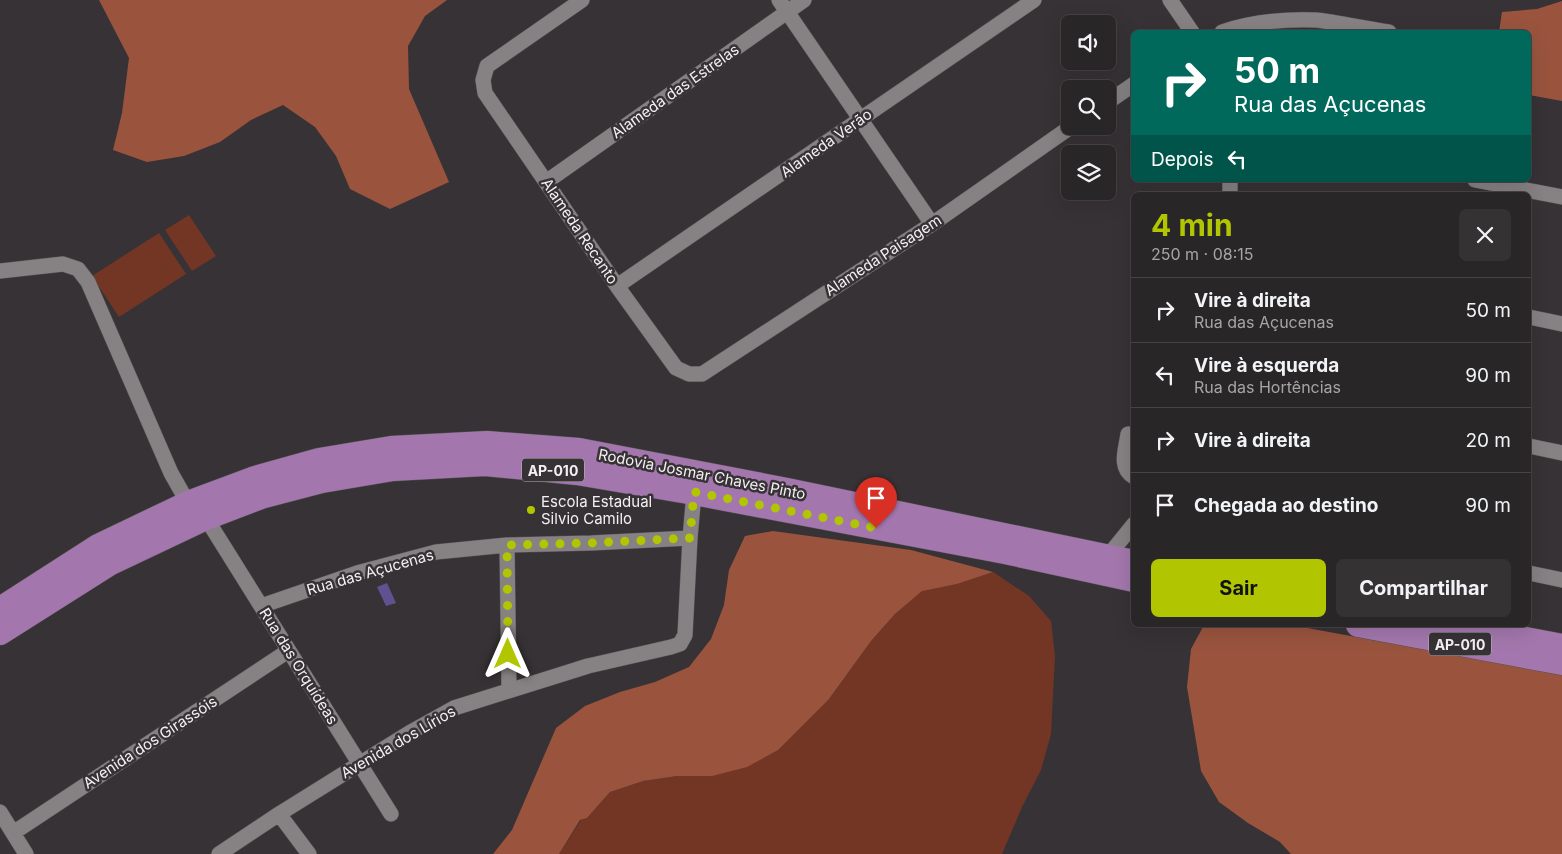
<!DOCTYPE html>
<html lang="pt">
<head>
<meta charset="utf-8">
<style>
  :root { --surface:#292628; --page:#353234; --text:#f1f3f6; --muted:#a5a5a8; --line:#454345; --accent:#b1c500 }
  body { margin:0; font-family:Inter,sans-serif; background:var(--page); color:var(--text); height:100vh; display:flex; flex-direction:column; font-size:19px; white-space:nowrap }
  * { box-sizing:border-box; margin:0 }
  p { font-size:16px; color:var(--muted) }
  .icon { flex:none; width:28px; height:28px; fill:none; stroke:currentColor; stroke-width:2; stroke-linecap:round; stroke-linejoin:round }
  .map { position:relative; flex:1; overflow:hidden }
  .sheet { position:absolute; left:1131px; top:192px; width:400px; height:435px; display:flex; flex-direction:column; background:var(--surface); border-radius:8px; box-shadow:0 5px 20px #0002,0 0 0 1px var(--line) }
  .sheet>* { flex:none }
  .banner { position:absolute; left:1131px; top:30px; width:400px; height:152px; border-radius:8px; box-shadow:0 5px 20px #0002,0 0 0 1px var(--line); background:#00695c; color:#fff; overflow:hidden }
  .controls { position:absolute; left:1061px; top:15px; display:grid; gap:10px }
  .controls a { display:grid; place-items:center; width:55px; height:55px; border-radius:8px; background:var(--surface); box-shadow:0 5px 20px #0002,0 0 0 1px var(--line); font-size:25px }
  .pin { position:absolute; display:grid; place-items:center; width:42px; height:42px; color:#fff; margin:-51px -21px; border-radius:50% 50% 50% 0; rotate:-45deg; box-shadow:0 0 5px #0007 }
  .pin .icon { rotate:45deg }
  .me { position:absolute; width:55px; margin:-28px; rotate:0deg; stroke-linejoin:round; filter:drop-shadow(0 0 4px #0008) }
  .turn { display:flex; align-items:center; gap:18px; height:105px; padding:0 20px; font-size:22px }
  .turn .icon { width:65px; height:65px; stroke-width:2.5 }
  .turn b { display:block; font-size:35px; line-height:42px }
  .then { display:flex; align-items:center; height:48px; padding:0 20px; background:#0003; gap:10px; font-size:19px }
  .round { display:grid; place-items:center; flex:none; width:52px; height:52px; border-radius:8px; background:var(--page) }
  .head { display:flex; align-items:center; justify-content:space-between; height:85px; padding:0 20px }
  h1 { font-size:30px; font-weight:700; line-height:38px; color:var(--accent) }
  .button { display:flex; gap:10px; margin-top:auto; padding:10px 20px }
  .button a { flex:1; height:58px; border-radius:8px; background:var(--accent); color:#111; font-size:20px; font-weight:700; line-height:58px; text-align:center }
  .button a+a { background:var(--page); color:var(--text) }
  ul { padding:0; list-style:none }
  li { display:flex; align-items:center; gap:15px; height:65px; padding:0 20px; border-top:1px solid var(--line) }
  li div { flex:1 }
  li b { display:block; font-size:19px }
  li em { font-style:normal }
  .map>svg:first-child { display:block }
</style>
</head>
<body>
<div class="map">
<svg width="1562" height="854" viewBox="0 0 1562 854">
  <rect width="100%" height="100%" fill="#373235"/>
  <path fill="#733624" d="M 189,215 L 216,256 L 192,271 L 165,230 Z
    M 159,233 L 186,274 L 119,317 L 92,276 Z
    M 993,572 L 1029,596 L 1051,621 L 1055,656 L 1051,734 L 1041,770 L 1022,807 L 1002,854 L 559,854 L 581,820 L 587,818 L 610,792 L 643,781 L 677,776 L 829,699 L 871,641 L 895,614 L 922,590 L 957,584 Z"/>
  <path fill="#9a543e" d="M 99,0 L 447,0 L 425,16 L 408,46 L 409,89 L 449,182 L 390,209 L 350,189 L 336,156 L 315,127 L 283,105 L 251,120 L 220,142 L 184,156 L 147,162 L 113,150 L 122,113 L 129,58 Z
    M 1562,1 L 1562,101 L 1529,95 L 1529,32 L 1499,32 L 1502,12 L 1537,9 Z
    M 773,531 L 911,550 L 993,572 L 957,584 L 922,591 L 895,614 L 871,641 L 829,699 L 778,750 L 747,767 L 712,776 L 677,776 L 643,781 L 610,792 L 587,818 L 580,820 L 559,854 L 493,854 L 512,830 L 556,728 L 585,706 L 620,692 L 655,682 L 689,667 L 711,639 L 724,605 L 729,570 L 745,536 Z
    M 1204,625 L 1291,625 L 1562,675 L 1562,854 L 1291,854 L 1280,842 L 1248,823 L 1219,802 L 1201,771 L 1187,687 L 1191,649 Z"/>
  <path fill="#605290" d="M 387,583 L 396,603 L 386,606 L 377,587 Z"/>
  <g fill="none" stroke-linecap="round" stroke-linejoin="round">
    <g stroke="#555253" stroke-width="16">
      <path id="minor" d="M 582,0 L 487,66 L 483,80 L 485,93 L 617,286 L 676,368 L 689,374 L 702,374 L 932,224 L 1072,126
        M 779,0 L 932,224
        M 1170,0 L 1192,32
        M 1222,32 C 1251,22 1285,19 1315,20 C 1338,22 1366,29 1389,32
        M 1108,102 L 1134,84
        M 1475,180 L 1562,197
        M 546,182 L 804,0
        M 1230,195 L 1230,180
        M 0,271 L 63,264 L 78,269 L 88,282 L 171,473 L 188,503
        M 617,286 L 1034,0
        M 1529,317 L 1562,324
        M 1128,434 C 1126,449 1118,468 1134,477
        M 1529,446 L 1562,453
        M 206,518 L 391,814
        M 507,545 L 509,690
        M 1108,556 L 1134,524
        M 1529,573 L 1562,580
        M 261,606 L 357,573 L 436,552 L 507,545 L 591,543 L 690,538
        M 0,812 L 26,854
        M 279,814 L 309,854
        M 13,833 L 288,651
        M 219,854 L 279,814 L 409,733 L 454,708 L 588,666 L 671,647 L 680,644 L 685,635 L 690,538 L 694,493"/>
    </g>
    <g stroke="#555253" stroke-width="25">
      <path id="primary" d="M 0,609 L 98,546 L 188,503 L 255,478 L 319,460 L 391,448 L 487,443 L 579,450 L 787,490 L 1134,562
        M 1358,625 L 1562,663
        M 1452,625 L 1562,646
        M 0,633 L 109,564 L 206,518 L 261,497 L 322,481 L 393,469 L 485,464 L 577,473 L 694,493 L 1005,552 L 1134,580"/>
    </g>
    <use href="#minor" stroke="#868183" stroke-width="15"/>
    <use href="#primary" stroke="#a377ad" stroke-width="24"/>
  </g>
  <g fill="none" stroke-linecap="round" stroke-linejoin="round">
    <path stroke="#b1c500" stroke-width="9" stroke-dasharray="0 16.2" d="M 508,654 L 507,545 L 591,543 L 690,538 L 694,492 L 876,528"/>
  </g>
  <circle fill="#b1c500" stroke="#373235" stroke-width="2" cx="531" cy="510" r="5"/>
  <g text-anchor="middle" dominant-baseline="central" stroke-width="5" stroke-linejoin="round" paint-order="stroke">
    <g fill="#373235" stroke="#bbb7b9" stroke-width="1">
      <rect x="522" y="458.5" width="62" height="23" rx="4"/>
      <rect x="1429" y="632.5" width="62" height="23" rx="4"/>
    </g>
    <g font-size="14" font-weight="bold" fill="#f3f0f1">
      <text x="553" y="470">AP-010</text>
      <text x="1460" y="644">AP-010</text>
    </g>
    <g font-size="15" fill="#f3f0f1" stroke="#373235">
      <text transform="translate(675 91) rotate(-35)">Alameda das Estrelas</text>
      <text transform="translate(826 143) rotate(-35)">Alameda Verão</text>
      <text transform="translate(580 231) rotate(56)">Alameda Recanto</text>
      <text transform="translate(883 255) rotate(-33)">Alameda Paisagem</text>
      <text transform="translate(702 474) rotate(11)">Rodovia Josmar Chaves Pinto</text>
      <text transform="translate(370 572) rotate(-16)">Rua das Açucenas</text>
      <text transform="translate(299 666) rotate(58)">Rua das Orquídeas</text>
      <text transform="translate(150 742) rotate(-33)">Avenida dos Girassóis</text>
      <text transform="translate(398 742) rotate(-30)">Avenida dos Lírios</text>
    </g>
    <g font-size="15" fill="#f3f0f1" stroke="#373235" text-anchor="start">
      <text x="541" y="501">Escola Estadual<tspan x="541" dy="17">Silvio Camilo</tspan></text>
    </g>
  </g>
</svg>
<div class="controls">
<a><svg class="icon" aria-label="sound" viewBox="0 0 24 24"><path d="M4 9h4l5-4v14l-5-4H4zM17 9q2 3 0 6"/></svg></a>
<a><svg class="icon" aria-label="search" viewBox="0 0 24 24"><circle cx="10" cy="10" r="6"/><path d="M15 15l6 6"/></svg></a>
<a><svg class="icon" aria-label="layers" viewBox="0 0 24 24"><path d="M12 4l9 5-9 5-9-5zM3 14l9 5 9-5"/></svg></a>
</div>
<div class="pin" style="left:876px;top:528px;background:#d93025"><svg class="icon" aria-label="arrive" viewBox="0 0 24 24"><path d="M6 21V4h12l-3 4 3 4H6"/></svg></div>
<svg class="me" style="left:508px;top:654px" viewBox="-20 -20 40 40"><path d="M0-17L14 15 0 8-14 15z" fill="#b1c500" stroke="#fff" stroke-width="4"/></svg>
<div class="banner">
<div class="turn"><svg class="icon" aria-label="right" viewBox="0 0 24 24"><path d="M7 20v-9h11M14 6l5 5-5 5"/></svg><div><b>50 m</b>Rua das Açucenas</div></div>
<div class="then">Depois<svg class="icon" aria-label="left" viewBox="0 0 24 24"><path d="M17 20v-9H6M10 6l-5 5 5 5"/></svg></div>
</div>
<section class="sheet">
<div class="head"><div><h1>4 min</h1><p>250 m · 08:15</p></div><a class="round"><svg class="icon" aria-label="close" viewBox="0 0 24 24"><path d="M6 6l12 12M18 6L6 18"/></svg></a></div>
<ul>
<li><svg class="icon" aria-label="right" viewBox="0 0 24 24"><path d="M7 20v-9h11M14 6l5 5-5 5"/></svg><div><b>Vire à direita</b><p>Rua das Açucenas</p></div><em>50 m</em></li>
<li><svg class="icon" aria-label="left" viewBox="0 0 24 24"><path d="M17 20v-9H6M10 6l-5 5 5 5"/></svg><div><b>Vire à esquerda</b><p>Rua das Hortências</p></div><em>90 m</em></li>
<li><svg class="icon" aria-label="right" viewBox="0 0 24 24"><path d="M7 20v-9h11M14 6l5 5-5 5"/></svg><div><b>Vire à direita</b></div><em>20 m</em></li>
<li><svg class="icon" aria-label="arrive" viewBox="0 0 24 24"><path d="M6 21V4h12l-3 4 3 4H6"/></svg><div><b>Chegada ao destino</b></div><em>90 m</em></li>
</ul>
<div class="button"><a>Sair</a><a>Compartilhar</a></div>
</section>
</div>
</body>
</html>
